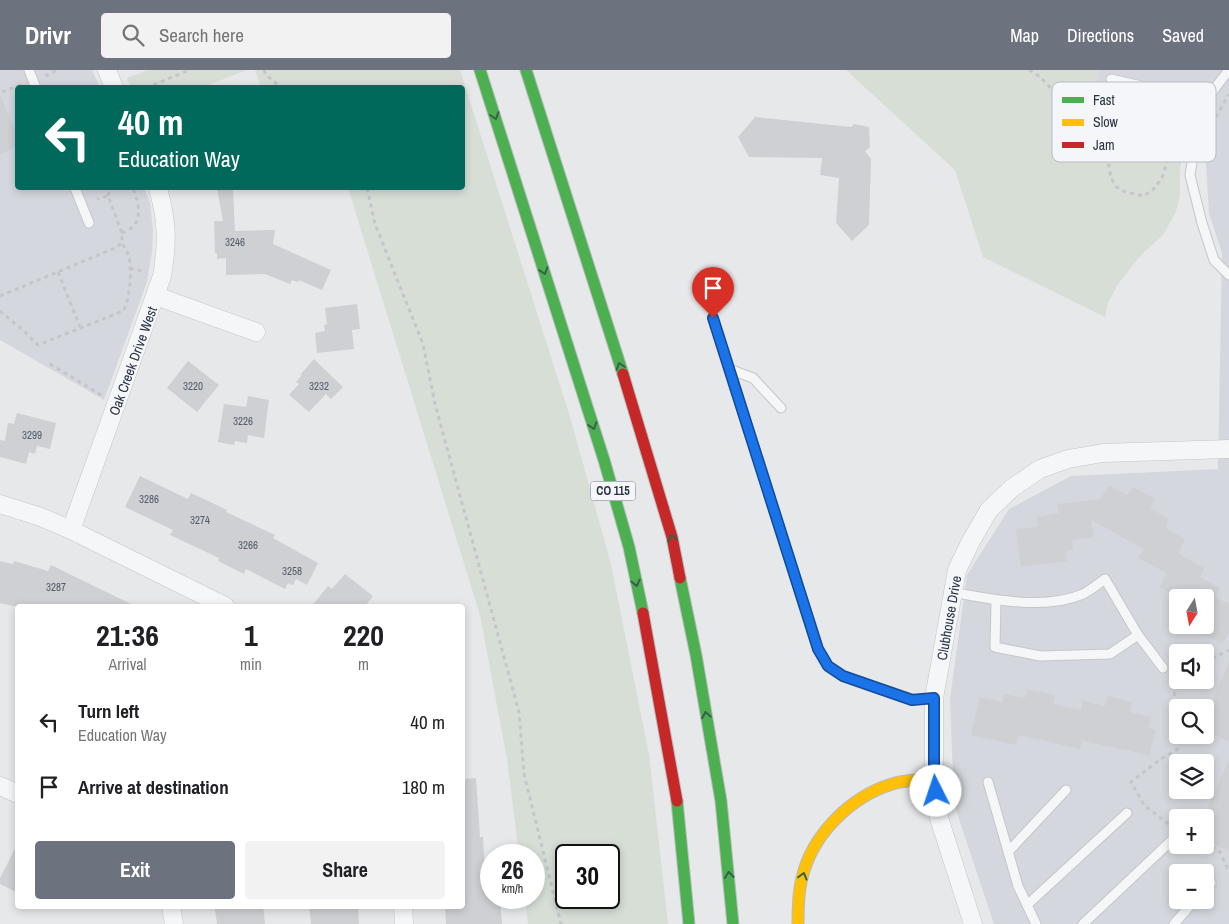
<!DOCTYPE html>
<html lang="en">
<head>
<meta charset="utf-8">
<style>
  :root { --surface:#fff; --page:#f2f2f2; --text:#202124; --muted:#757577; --accent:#6c737f }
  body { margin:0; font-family:"Archivo Narrow",sans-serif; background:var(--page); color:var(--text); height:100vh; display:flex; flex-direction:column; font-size:19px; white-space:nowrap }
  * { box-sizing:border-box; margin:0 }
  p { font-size:16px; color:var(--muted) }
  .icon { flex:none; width:28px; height:28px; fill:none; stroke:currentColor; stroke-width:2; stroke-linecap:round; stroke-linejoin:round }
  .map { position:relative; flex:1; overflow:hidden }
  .sheet { position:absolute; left:15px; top:534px; width:450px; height:305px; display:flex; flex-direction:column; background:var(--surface); border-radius:5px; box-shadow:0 2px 8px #0003 }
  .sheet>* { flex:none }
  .banner { position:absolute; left:15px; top:15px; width:450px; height:105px; border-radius:5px; box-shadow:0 2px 8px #0003; background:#00695c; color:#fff; overflow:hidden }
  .needle { width:32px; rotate:191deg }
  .fabs { position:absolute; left:1169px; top:519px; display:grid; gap:10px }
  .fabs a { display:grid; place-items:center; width:45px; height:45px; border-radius:5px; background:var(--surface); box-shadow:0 2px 8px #0003; font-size:25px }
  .speed { position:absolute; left:480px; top:774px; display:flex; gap:10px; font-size:25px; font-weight:700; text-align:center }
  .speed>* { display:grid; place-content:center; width:65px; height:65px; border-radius:50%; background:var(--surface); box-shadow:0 2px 8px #0003; line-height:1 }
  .speed small { font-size:12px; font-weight:400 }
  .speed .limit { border:2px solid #111; border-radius:8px; background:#fff; color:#111 }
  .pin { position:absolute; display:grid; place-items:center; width:42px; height:42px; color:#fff; margin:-51px -21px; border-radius:50% 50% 50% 0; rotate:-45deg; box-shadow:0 0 5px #0007 }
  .pin .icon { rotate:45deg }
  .me { position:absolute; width:55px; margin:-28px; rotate:356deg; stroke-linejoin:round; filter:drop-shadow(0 0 4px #0008) }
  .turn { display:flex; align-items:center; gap:18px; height:105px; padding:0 20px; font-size:22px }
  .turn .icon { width:65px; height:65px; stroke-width:2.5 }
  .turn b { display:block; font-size:35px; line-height:42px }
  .eta { display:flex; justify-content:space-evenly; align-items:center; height:85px; text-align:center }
  .eta b { font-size:30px; font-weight:700; line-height:35px }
  .button { display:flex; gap:10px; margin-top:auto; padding:10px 20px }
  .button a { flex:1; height:58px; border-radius:5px; background:var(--accent); color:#fff; font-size:20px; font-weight:700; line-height:58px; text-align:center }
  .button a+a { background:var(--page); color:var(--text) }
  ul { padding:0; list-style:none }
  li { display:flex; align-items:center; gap:15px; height:65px; padding:0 20px }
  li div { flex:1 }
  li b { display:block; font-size:19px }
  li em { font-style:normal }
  header { display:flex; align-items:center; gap:30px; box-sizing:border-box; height:70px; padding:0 25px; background:var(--accent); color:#fff }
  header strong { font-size:24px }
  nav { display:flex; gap:28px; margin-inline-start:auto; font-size:18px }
  .search { width:350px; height:45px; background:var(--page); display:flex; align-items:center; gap:12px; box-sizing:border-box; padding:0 18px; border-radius:5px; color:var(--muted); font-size:19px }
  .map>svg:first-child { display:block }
</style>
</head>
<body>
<header>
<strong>Drivr</strong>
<div class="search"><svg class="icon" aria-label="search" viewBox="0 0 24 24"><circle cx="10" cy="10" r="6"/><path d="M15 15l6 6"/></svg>Search here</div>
<nav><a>Map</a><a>Directions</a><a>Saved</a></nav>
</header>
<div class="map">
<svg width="1229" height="854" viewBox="0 0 1229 854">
  <rect width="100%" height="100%" fill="#e6e8ea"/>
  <path fill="#d4d7dd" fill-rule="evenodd" d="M 0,0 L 92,0 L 100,17 L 18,18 L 18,118 L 144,118 L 150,132 L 153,160 L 152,182 L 147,212 L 104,330 L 0,270 Z
    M 1099,0 L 1229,0 L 1229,854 L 994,854 L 954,734 L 950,629 L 967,505 L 1009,439 L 1071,406 L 1218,399 L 1222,183 L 1209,143 L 1205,79 L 1186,51 L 1093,33 ZM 1178,528 L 1205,528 L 1205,555 L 1178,555 ZM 1178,582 L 1205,582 L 1205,610 L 1178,610 ZM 1178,638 L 1205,638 L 1205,665 L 1178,665 ZM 1178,692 L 1205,692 L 1205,720 L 1178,720 ZM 1178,748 L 1205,748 L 1205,775 L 1178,775 ZM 1178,802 L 1205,802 L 1205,830 L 1178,830 Z"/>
  <path fill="#d6ded6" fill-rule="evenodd" d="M 148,0 L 247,0 L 203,17 L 131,17 L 127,8 Z
    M 255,0 L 460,0 L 570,347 L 611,494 L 649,684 L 668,854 L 528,854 L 525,828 L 534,828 L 534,785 L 519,785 L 507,689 L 480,545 L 348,118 L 462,118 L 462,18 L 261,17 ZM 566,785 L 609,785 L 609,828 L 566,828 Z
    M 846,0 L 1099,0 L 1093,33 L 1186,51 L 1180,101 L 1180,126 L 1176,142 L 1163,165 L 1141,185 L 1118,214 L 1108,233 L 1105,247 L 983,187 L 955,100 Z"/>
  <path fill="#ced0d3" d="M 0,25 L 18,67 L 18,77 L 0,84 Z
    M 755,47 L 851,57 L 854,54 L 869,57 L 870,77 L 865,81 L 871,89 L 869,155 L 852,171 L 836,153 L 839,108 L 820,105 L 822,88 L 749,87 L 738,67 Z
    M 217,118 L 233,118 L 235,161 L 275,160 L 273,174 L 331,200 L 322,220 L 299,210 L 298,212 L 292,210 L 290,214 L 265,204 L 226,205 L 226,188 L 217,189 L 217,183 L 215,183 L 214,151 L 223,151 Z
    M 357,234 L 360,259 L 352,260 L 354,279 L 317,283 L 315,263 L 325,261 L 324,255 L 327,254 L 325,238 Z
    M 314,289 L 343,317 L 331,329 L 326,324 L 309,342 L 289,325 L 299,314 L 296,312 L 302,305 L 300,305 Z
    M 188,291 L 219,315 L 197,342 L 167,318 Z
    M 248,326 L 269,330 L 264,368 L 248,365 L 247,373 L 235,371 L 234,375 L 218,372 L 224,334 L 246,337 Z
    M 17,343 L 56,353 L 50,379 L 37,376 L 35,384 L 29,382 L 26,394 L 0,387 L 0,370 L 5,371 L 8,353 L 14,354 Z
    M 140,406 L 188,429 L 191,423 L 227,440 L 226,442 L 275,465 L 273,468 L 318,493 L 307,515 L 296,509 L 293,515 L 288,513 L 285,519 L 246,499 L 244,504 L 218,491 L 219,488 L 170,465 L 173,460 L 125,437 Z
    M 1109,416 L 1127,425 L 1133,417 L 1155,429 L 1150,438 L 1169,449 L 1166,458 L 1185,469 L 1178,483 L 1204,498 L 1200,507 L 1220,518 L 1215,527 L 1229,534 L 1229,562 L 1222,574 L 1205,565 L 1205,528 L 1178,528 L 1160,517 L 1167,503 L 1138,488 L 1144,479 L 1091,450 L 1094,467 L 1072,470 L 1073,480 L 1066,481 L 1067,491 L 1021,497 L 1016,459 L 1038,457 L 1037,447 L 1059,443 L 1057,434 L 1100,429 Z
    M 0,491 L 13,494 L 14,491 L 48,501 L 51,495 L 135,536 L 13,536 L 0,533 Z
    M 345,504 L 373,526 L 365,536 L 312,536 L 328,516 L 332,519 Z
    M 1229,592 L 1229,672 L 1205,660 L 1205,648 Z
    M 1027,619 L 1055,625 L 1053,634 L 1081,640 L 1082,631 L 1105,636 L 1107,626 L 1132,632 L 1130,642 L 1151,647 L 1149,658 L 1155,660 L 1150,685 L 1082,671 L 1080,679 L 1019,665 L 1016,675 L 971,665 L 980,627 L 1002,632 L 1004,624 L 1025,628 Z
    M 1229,690 L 1229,781 L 1205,769 L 1205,743 Z
    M 476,708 L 480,767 L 483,767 L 486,823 L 491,822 L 491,828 L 500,828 L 502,854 L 446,854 L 445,836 L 462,836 L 462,709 Z
    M 18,773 L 18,823 L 0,814 L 0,808 Z
    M 243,836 L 263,836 L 265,854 L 217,854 L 215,839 Z
    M 309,836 L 358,836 L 359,854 L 311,854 Z"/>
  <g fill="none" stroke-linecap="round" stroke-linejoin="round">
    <g stroke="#c4c6c8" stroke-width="11">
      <path id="lane" d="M 29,0 L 36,18
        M 1229,0 L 1205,31 L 1200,44 L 1190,105 L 1202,153 L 1214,190 L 1229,205
        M 1111,9 L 1205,31
        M 75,118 L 89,153
        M 713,248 L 818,579 L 828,596 L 843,606 L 912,629 L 934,628
        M 729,299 L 753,308 L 781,338
        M 953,522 C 992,530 1046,540 1083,524 C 1091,520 1098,514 1105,509 L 1138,565 L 1163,598
        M 996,531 L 995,577 L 1040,586 L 1110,584 L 1138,565
        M 988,712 L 1018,816 L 1036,854
        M 1008,782 L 1066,720
        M 1205,819 L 1211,813
        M 1027,835 L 1127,743
        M 1083,854 L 1171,771
        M 1174,854 L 1195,830"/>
    </g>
    <g stroke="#c4c6c8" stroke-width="19">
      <path id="street" d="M 107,0 L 114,18
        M 156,226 L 256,262
        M 0,434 L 41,447 L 71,460 L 225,536
        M 71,460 L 162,206 C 168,171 167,151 158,118
        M 0,716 L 18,724
        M 171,836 L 174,854
        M 403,836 L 404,854
        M 973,854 L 939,748 L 934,708 L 934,628 L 957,500 L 971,471 L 989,440 L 1012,418 L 1040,399 L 1068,389 L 1103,383 L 1229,379"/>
    </g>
    <g stroke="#b8bbbf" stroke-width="13">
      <path id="fast" d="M 480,0 L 604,390 L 629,477 L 643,543
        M 526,0 L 623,304
        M 680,508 L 696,585 L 721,731 L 733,854
        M 677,731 L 689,854"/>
    </g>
    <g stroke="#b8bbbf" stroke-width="13">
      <path id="slow" d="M 798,854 C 798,839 798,823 802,808 C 812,765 850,727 892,714 C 905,710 920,710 934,708"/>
    </g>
    <g stroke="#b8bbbf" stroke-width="13">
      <path id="jam" d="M 623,304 L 672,467 L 680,508
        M 643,543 L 677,731"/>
    </g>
    <path stroke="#c5c6ca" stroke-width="3" stroke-dasharray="4 4" stroke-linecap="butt" d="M 264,0 L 266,5 L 282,18
      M 1029,0 C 1046,8 1054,25 1068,37 C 1077,46 1091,51 1099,60 C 1113,76 1103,111 1121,120 C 1128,123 1136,124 1143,126 L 1152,121 L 1162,108 L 1168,88 L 1181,79
      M 45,6 L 58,0
      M 146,18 L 189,0
      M 2,22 L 23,14
      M 1212,54 L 1229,24
      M 367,118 L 375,154 L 423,274 L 435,334 L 519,642 L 524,704 L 561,854
      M 108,126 L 110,118
      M 122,163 C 126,161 133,158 135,154 C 142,143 137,128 133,118
      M 130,198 L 146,202
      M 58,202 L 80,257
      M 0,226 L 115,178 L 122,173 L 122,163 L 108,126 L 97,129
      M 0,241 L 25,262 L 38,275 L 123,241 C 130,231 132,200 129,188 C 128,183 125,178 122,173
      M 50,294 L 103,326
      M 1205,592 L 1229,580
      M 1175,759 L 1144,735 L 1131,712 L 1162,688 L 1177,680 L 1174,613 L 1178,610
      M 1205,772 L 1220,782 L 1229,802"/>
    <use href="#lane" stroke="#f5f6f7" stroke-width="9"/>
    <use href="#street" stroke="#f5f6f7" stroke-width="18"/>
    <use href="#fast" stroke="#4caf50" stroke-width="11"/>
    <use href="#slow" stroke="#ffc107" stroke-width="11"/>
    <use href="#jam" stroke="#c62828" stroke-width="11"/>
  </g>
  <defs><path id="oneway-chevron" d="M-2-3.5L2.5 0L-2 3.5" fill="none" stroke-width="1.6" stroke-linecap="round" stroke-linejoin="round" transform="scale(1.25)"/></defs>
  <g stroke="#375f49">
    <use href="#oneway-chevron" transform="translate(495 46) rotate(72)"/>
    <use href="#oneway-chevron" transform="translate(544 201) rotate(72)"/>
    <use href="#oneway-chevron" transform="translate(620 296) rotate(-108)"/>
    <use href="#oneway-chevron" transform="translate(593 356) rotate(72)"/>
    <use href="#oneway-chevron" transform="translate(672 468) rotate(-103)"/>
    <use href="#oneway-chevron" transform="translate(636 513) rotate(78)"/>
    <use href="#oneway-chevron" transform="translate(706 645) rotate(-100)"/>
    <use href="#oneway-chevron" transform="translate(729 805) rotate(-96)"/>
    <use href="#oneway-chevron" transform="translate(803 806) rotate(-75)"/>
  </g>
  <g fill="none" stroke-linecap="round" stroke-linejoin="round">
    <g stroke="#114b97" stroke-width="12">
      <path id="route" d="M 713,248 L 818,579 L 828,596 L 843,606 L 912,630 L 934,628 L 934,708 L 936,721"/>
    </g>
    <use href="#route" stroke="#1a73e8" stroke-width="9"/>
  </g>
  <g text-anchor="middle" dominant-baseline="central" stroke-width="4" stroke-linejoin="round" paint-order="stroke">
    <g font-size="11" fill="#545c69">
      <text x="235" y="172">3246</text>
      <text x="193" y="316">3220</text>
      <text x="319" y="316">3232</text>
      <text x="243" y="351">3226</text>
      <text x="32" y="365">3299</text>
      <text x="149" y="429">3286</text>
      <text x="200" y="450">3274</text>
      <text x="248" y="475">3266</text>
      <text x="292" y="501">3258</text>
      <text x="56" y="517">3287</text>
    </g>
    <rect fill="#f4f6f9" stroke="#676e7b" stroke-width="1" x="590.5" y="411.5" width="45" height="19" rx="4"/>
    <g font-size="12" font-weight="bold" fill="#2b3445">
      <text x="613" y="421">CO 115</text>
    </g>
    <g font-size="14" fill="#2b3445" stroke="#f4f6f9">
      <text transform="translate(133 291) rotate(-70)">Oak Creek Drive West</text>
      <text transform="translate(949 548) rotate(-80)">Clubhouse Drive</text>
    </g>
  </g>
  <rect x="1052" y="12" width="164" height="80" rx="8" fill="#f4f6f9" stroke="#b8bcc3" stroke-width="1"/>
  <rect x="1062" y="27" width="22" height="6" fill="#4caf50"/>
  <rect x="1062" y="49" width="22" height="7" fill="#ffc107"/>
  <rect x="1062" y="72" width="22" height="6" fill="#c62828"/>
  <g font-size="14" fill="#2b3445">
    <text x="1093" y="35">Fast</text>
    <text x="1093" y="57">Slow</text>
    <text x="1093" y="80">Jam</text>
  </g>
</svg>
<div class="fabs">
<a><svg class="needle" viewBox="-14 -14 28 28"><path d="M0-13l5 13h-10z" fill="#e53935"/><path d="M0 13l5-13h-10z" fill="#757577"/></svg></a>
<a><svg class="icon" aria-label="sound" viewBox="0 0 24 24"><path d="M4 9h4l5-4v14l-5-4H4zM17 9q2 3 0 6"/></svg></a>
<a><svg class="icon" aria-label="search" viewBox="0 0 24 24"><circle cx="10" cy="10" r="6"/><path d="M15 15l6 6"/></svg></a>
<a><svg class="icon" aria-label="layers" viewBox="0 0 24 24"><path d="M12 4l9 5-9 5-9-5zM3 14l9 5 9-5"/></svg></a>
<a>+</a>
<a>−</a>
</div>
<div class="speed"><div>26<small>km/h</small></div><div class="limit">30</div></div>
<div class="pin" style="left:713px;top:248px;background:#d93025"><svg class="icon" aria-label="arrive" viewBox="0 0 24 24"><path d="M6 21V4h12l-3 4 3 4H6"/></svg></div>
<svg class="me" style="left:936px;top:721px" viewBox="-20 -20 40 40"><circle r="19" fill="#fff"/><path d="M0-13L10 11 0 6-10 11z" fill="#1a73e8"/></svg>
<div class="banner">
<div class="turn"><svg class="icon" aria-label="left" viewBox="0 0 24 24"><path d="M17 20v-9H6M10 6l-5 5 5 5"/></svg><div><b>40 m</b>Education Way</div></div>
</div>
<section class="sheet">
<div class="eta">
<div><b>21:36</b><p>Arrival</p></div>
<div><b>1</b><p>min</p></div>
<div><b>220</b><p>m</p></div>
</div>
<ul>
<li><svg class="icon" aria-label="left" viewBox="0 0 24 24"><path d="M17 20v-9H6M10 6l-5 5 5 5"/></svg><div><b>Turn left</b><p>Education Way</p></div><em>40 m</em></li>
<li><svg class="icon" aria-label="arrive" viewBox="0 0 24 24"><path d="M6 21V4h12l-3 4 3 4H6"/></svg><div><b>Arrive at destination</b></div><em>180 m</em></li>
</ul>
<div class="button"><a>Exit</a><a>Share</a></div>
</section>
</div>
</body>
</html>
